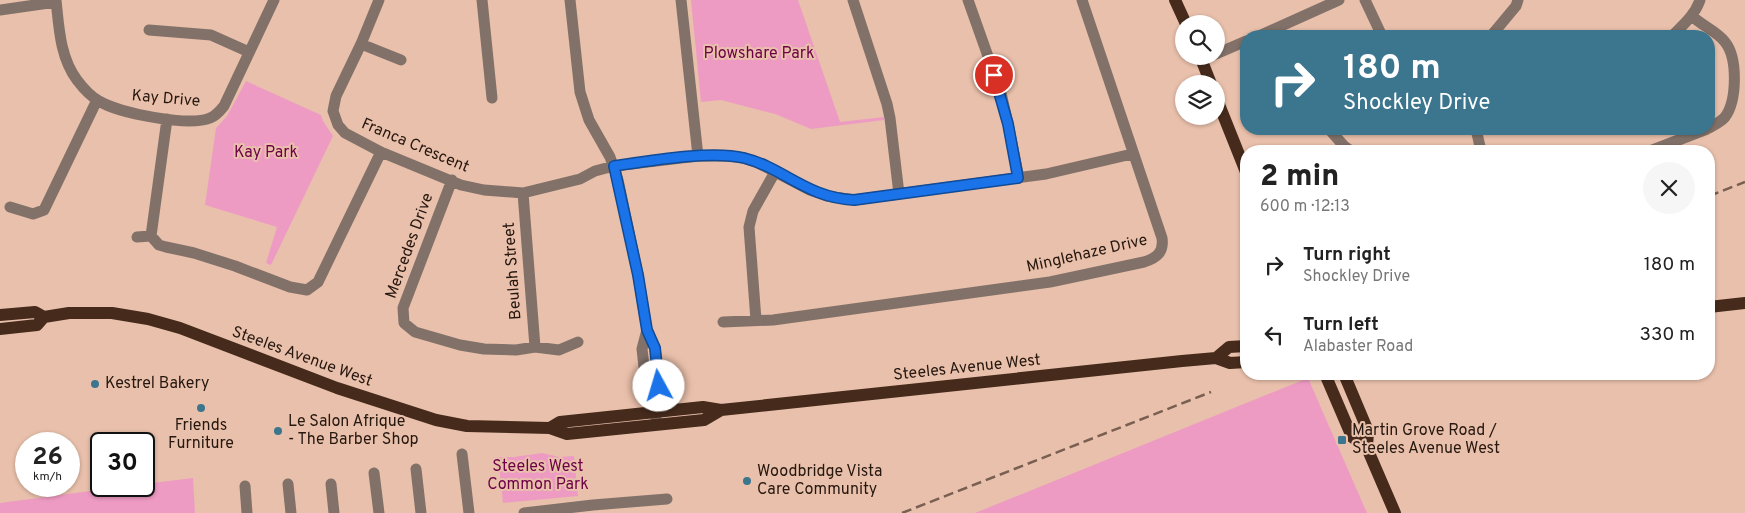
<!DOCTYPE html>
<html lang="en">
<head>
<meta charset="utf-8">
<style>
  :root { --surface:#fff; --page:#f6f6f6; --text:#222; --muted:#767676 }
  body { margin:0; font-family:Overpass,sans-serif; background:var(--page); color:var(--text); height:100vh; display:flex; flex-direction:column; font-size:19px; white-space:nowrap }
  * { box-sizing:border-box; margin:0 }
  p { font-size:16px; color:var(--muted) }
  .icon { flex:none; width:28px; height:28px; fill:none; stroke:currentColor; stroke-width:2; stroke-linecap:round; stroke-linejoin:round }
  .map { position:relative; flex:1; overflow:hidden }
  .drawer { position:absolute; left:1240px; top:145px; width:475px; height:235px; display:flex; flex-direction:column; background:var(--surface); border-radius:20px; box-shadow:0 1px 4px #0004 }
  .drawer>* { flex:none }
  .hud { position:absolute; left:1240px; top:30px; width:475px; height:105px; border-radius:20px; box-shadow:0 1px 4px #0004; background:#3b758e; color:#fff; overflow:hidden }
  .buttons { position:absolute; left:1175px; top:15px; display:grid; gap:10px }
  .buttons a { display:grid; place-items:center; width:50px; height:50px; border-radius:50%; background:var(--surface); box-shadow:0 1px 4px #0004; font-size:25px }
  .speed { position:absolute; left:15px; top:432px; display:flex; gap:10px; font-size:25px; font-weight:700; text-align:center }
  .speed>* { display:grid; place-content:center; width:65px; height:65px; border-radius:50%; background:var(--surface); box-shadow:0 1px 4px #0004; line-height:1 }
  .speed small { font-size:12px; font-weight:400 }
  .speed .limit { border:2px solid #111; border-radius:8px; background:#fff; color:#111 }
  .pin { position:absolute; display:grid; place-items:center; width:42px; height:42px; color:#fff; margin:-21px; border:2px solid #fff; border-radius:50%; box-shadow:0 1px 5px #0007 }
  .me { position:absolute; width:55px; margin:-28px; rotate:354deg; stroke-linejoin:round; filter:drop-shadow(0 0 4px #0008) }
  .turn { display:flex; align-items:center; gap:18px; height:105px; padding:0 20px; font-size:22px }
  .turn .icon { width:65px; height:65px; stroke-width:2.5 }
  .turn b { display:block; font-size:35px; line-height:42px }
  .round { display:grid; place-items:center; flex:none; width:52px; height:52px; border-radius:26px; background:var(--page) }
  .summary { display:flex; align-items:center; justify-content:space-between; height:85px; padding:0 20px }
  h1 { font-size:30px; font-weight:800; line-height:38px }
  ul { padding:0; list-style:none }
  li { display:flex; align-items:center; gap:15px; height:70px; padding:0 20px }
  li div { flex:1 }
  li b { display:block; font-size:19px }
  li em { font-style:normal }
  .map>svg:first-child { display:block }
</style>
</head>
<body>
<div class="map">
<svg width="1745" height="513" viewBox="0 0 1745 513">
  <rect width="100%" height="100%" fill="#e9c0ab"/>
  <path fill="#ee9bc3" d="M 691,0 L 798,0 L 840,122 L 884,117 L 884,120 L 811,129 L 775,114 L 721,100 L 701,102 Z
    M 246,81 L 321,115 L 323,121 L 333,136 L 271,265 L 266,263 L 277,227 L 205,205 L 216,128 L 227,116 Z
    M 1308,378 L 1367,513 L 975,513 Z
    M 542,453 L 559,457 L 574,456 L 578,496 L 503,503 L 498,457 L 514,457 Z
    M 193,478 L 195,513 L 0,513 L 0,503 L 128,486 L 144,486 L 144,484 Z"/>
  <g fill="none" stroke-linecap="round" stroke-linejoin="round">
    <path stroke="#827168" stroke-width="11" d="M 56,0 C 59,28 60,57 77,80 C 83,88 90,96 99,101 C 118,113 189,127 210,118 C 216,116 220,111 224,106 L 274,0
      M 379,0 L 361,44 L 336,96 L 333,111 L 338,125 L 345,133 L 381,152 L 461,185 L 484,190 L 523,193 L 580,179 L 595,171 L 614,166 L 698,156 L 730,156 L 744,158 L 758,163 L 810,190 L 827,196 L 854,200 L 1046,174 L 1132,154
      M 482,0 L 492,98
      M 570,0 L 580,92 L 589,120 L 610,157 L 618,180 L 638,275 L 647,330 L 655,348 L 661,400 L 655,412 L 656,418
      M 681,0 L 698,156
      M 853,0 L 887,104 L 890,118 L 899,194
      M 968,0 L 1001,93 L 1008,124 L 1019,178
      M 1365,0 L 1382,36
      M 0,10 L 56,2
      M 1692,16 C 1701,25 1718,32 1725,42 C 1738,58 1737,101 1725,117 C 1721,122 1714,125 1709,128
      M 149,30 L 211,35 L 249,52
      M 1259,36 L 1339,0
      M 1491,36 L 1516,6 L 1518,0
      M 1672,36 C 1683,25 1695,15 1700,0
      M 361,44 L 401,60
      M 1216,54 L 1246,41
      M 1329,129 L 1344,146 L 1351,151
      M 1476,129 L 1481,151
      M 1650,151 L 1707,129
      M 452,180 L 403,308 L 404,323 L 415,332 L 460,345 L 484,349 L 516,350 L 535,347 L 559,350 L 578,342
      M 523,193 L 535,347
      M 10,207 L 33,214 L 44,210 L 97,100
      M 151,236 L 167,119
      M 137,237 L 151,236 L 159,245 L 166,247 L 194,253 L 235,266 L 290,287 L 307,290 L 318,282 L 381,152
      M 756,320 L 749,227 L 753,211 L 775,172
      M 723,322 L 773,320 L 1050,282 L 1144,262 C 1157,258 1164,252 1162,238 L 1082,0
      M 647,330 L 642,349 L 648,401 L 655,412
      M 462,454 L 469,513
      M 416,469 L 421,513
      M 374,473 L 379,513
      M 288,484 L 291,513
      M 331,484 L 334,513
      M 245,486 L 247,513
      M 524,513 L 593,505 L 667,499"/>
    <path stroke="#462b1c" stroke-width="12" d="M 1175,0 L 1186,24
      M 1200,56 L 1211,84
      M 1216,97 L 1246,172
      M 1709,307 L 1745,303
      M 0,315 L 35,312 L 44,317 L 69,313 L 112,313 L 148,319 L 180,328 L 337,388 L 436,420 L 467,426 L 550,428 L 567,434 L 704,420 L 721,410
      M 0,329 L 37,325 L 44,317
      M 1216,358 L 1229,347 L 1246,346
      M 1325,374 L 1352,437 L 1367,448
      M 1344,374 L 1368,431 L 1367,448 L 1395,513
      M 550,428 L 560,422 L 703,407 L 721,410 L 1182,361 L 1216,358 L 1230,363 L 1246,362"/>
    <path stroke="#795f51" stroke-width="2.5" stroke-dasharray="10 5" stroke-linecap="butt" d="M 1709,196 L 1745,182
      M 902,513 L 1211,392"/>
  </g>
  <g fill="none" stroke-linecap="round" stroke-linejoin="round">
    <g stroke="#114b97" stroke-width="12">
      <path id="route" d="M 659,386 L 655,348 L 647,330 L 638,275 L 614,166 C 648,161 711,150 744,158 C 784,168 807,198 854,200 L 1018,178 L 1008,124 L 994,75"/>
    </g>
    <use href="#route" stroke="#1a73e8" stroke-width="9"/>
  </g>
  <g fill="#3b758e" stroke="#e9c0ab" stroke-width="2">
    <circle cx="95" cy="384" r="5"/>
    <circle cx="201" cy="408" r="5"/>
    <circle cx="278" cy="431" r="5"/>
    <rect x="1337" y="435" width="10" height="10" rx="2.5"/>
    <circle cx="747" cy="481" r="5"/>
  </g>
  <g text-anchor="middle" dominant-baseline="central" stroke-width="4" stroke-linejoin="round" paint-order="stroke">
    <g font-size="16" fill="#6d0047" stroke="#e9c0ab">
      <text x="759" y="54">Plowshare Park</text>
      <text x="266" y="153">Kay Park</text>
      <text x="538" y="467">Steeles West<tspan x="538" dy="18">Common Park</tspan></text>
    </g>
    <g font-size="16" fill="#26170f" stroke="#e9c0ab">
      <text transform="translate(166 99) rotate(5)">Kay Drive</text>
      <text transform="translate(415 146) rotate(23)">Franca Crescent</text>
      <text transform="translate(410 246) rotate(-70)">Mercedes Drive</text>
      <text transform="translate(1087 254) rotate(-13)">Minglehaze Drive</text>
      <text transform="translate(513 271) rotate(-94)">Beulah Street</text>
      <text transform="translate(302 357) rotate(20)">Steeles Avenue West</text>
      <text transform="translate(967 368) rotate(-6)">Steeles Avenue West</text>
    </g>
    <g font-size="16" fill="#26170f" stroke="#e9c0ab" text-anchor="start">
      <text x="105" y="384">Kestrel Bakery</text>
      <text x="288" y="422">Le Salon Afrique<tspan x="288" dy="18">- The Barber Shop</tspan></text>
      <text x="201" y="426" text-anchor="middle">Friends<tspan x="201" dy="18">Furniture</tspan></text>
      <text x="1352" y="431">Martin Grove Road /<tspan x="1352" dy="18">Steeles Avenue West</tspan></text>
      <text x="757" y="472">Woodbridge Vista<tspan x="757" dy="18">Care Community</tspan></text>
    </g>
  </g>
</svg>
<div class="buttons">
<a><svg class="icon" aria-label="search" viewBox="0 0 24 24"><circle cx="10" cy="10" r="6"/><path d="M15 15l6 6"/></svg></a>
<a><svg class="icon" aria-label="layers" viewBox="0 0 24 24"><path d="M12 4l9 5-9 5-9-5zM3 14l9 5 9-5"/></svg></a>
</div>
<div class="speed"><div>26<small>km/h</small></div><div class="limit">30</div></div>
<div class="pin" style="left:994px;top:75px;background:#d93025"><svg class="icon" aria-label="arrive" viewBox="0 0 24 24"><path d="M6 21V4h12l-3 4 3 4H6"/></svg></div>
<svg class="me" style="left:659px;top:386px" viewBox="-20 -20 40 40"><circle r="19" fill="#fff"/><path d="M0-13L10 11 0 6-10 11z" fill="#1a73e8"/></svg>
<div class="hud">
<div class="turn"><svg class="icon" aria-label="right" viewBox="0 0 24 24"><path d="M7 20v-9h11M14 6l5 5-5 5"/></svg><div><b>180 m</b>Shockley Drive</div></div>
</div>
<section class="drawer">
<div class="summary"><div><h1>2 min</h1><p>600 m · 12:13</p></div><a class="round"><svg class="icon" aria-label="close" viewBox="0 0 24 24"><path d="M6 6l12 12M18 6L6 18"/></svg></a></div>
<ul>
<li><svg class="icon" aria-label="right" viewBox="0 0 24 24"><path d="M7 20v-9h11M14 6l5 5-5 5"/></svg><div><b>Turn right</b><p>Shockley Drive</p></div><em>180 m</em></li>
<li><svg class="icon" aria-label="left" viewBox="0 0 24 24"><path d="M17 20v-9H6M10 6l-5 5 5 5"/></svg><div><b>Turn left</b><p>Alabaster Road</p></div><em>330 m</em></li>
</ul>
</section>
</div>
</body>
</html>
